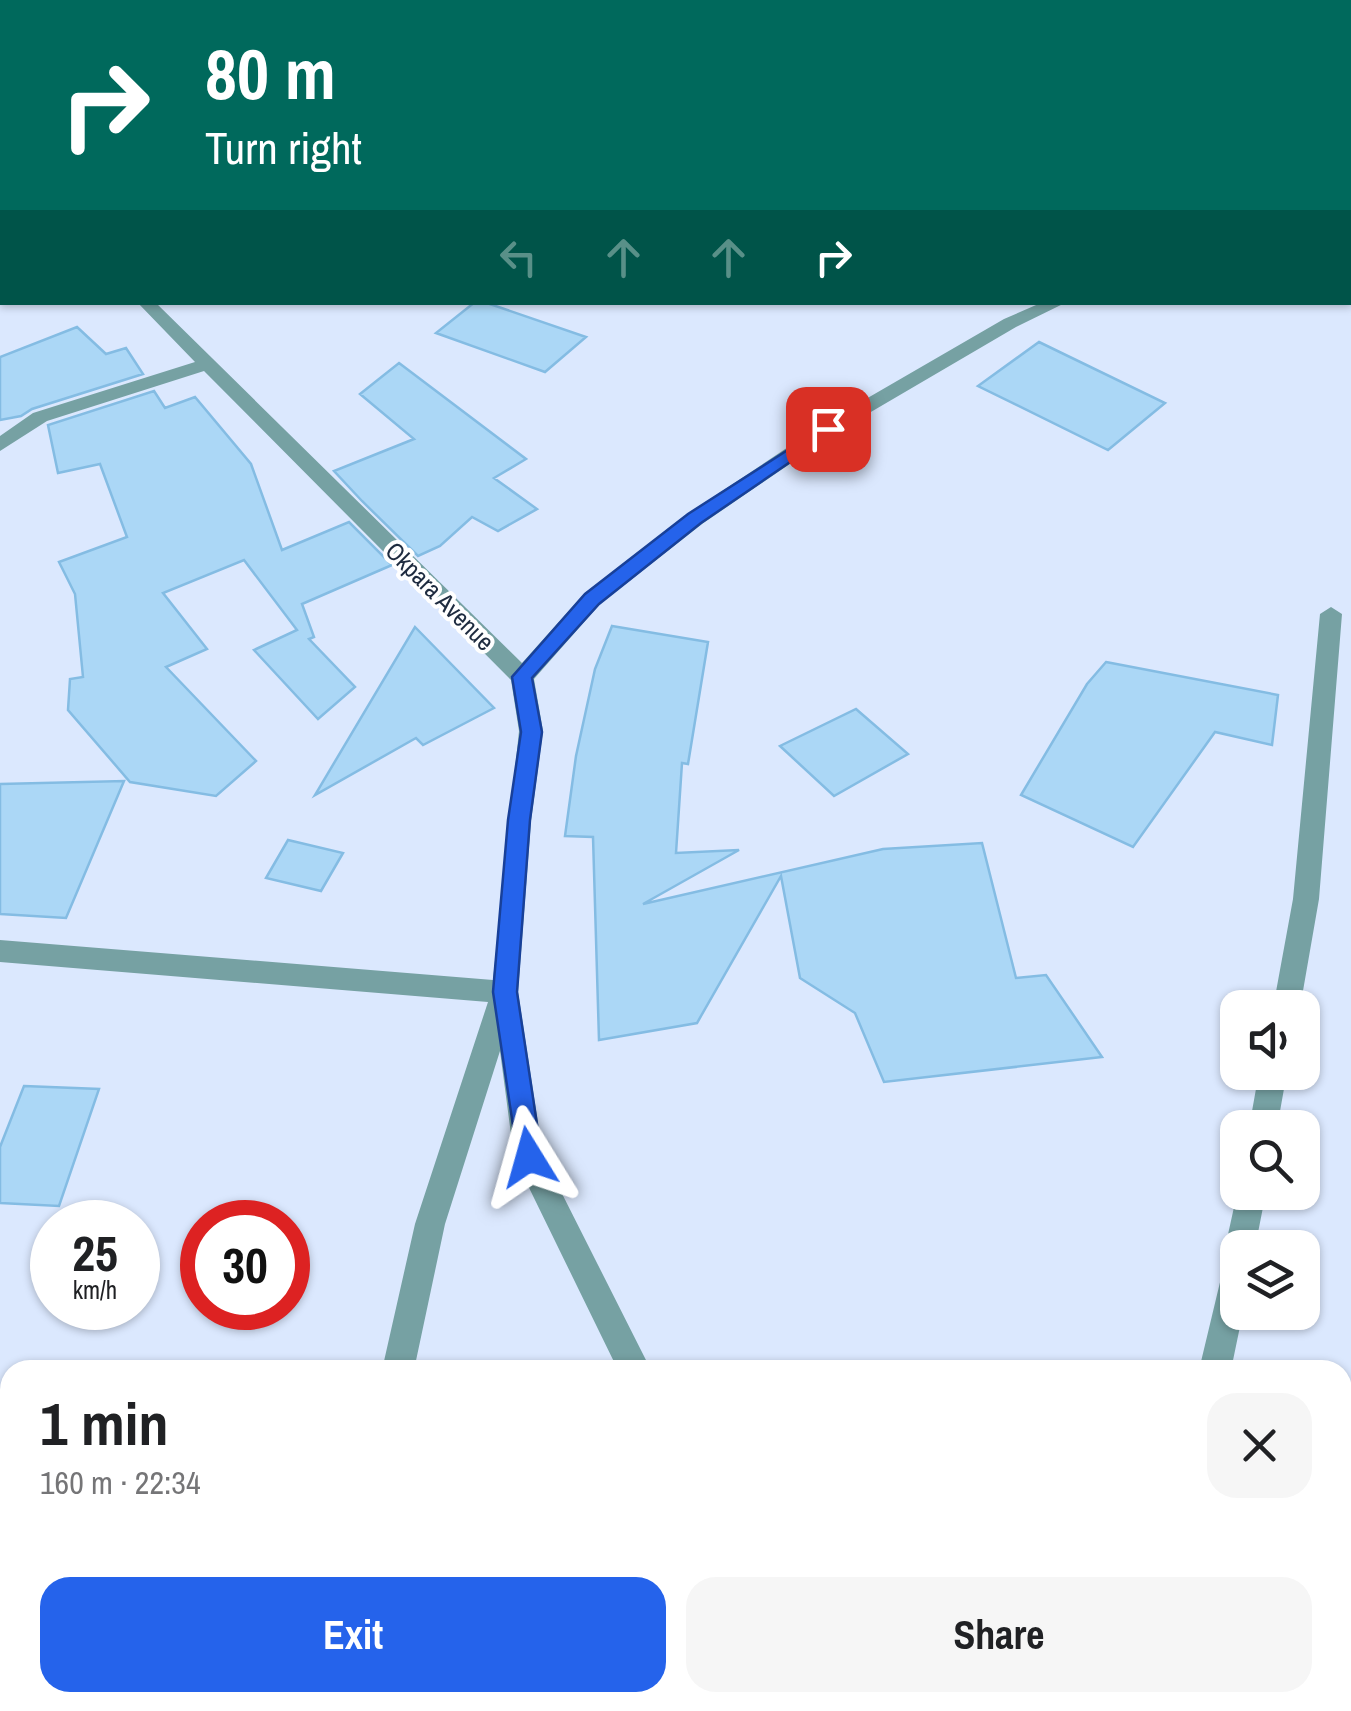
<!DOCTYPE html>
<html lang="en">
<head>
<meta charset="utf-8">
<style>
  :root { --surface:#fff; --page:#f6f6f6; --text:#202124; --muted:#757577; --accent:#2563eb }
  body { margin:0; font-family:"Archivo Narrow",sans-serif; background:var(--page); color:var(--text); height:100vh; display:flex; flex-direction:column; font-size:38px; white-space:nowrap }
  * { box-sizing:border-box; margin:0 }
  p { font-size:32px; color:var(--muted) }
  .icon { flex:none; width:55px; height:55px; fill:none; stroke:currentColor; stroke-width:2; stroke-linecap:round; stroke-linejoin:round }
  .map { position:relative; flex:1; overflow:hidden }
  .side { position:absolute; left:0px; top:1360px; width:1352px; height:352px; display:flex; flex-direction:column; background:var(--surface); border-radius:30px 30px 0 0; box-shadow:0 2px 8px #0004 }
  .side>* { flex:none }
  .guide { position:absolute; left:0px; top:0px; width:1352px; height:305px; box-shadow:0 2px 8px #0004; background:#00695c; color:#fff; overflow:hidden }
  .controls { position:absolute; left:1220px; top:990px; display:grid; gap:20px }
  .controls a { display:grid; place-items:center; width:100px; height:100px; border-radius:20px; background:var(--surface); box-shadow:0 2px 8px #0004; font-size:50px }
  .speed { position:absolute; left:30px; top:1200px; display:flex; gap:20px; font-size:50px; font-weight:700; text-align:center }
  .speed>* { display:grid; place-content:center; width:130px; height:130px; border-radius:50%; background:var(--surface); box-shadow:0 2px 8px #0004; line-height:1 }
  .speed small { font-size:25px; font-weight:400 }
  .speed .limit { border:15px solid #d22; background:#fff; color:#111 }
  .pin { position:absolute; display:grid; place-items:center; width:85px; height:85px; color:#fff; margin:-42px; border-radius:20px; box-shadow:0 5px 15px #0006 }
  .me { position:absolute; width:110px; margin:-55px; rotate:352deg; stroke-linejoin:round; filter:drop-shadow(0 0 8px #0008) }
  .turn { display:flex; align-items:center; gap:35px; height:210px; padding:0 40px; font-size:45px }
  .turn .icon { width:130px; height:130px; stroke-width:2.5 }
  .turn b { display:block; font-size:70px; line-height:85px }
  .lanes { display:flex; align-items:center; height:95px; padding:0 40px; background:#0003; justify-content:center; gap:50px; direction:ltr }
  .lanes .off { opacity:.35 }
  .round { display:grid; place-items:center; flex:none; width:105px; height:105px; border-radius:30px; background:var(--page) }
  .head { display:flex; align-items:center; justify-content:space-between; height:170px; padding:0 40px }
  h1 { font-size:60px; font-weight:700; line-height:75px }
  .button { display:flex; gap:20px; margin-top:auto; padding:20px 40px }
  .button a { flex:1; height:115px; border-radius:30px; background:var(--accent); color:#fff; font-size:40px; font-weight:700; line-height:115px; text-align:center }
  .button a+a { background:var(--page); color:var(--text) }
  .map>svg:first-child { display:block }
</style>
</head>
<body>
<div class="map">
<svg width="1351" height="1711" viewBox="0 0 1351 1711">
  <rect width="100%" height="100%" fill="#dbe8fe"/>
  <path fill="#abd7f6" stroke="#84bce3" stroke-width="2.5" d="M 475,302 L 484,302 L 586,337 L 545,372 L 436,333 Z
    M 77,327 L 106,354 L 126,348 L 143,374 L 32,409 L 21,416 L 0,420 L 0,357 Z
    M 1039,342 L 1165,403 L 1108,450 L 978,386 Z
    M 399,363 L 526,459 L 494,478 L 537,509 L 498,531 L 472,517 L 440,546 L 418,556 L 362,501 L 334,471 L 414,439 L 360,394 Z
    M 154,391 L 165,408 L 195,397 L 251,464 L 282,550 L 349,522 L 392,565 L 302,604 L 314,637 L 309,639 L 355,687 L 318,719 L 254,650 L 297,630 L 244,560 L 163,593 L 207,649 L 166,667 L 256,761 L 216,796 L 130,782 L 68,710 L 70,679 L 83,677 L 75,594 L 59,562 L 127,537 L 100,464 L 58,473 L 48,425 Z
    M 612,626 L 708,642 L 688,764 L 682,763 L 676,853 L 739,850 L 643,904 L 883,849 L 982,843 L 1016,978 L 1046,975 L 1102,1057 L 884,1082 L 855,1013 L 800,978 L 781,876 L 697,1023 L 599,1040 L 593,837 L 565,836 L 576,756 L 595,669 Z
    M 415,627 L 494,708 L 423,745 L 416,738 L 315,795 Z
    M 1106,662 L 1278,695 L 1272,745 L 1215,732 L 1133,847 L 1021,795 L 1087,684 Z
    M 856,709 L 908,754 L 834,796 L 780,746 Z
    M 124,781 L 66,918 L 0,914 L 0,784 Z
    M 288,840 L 343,853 L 321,891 L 266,878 Z
    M 24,1086 L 99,1089 L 59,1206 L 0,1203 L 0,1147 Z"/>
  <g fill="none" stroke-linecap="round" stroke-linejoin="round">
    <path fill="#76a1a3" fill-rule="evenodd" d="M 1015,0 L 1036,0 L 1038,2 L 1017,2 Z
      M 1350,118 L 1351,118 L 1351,127 L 1350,127 Z
      M 2,172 L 2,182 L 0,183 L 0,173 Z
      M 1350,277 L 1351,277 L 1351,287 L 1350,287 Z
      M 137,302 L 155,302 L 522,663 L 584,594 L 688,514 L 821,425 L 1004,319 L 1043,302 L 1067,302 L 1016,327 L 835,433 L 702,524 L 600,604 L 534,679 L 543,731 L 531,821 L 518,992 L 543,1156 L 651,1370 L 618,1370 L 514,1157 L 500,1051 L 445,1224 L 414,1370 L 382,1370 L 415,1224 L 488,1002 L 0,962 L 0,940 L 493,980 L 519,731 L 511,680 L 204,371 L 47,421 L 0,451 L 0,436 L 33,413 L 195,362 Z
      M 1331,607 L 1342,614 L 1319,899 L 1300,1008 L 1273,1008 L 1293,899 L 1320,614 Z
      M 1259,1072 L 1287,1072 L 1277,1128 L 1249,1128 Z
      M 1238,1189 L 1238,1192 L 1266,1192 L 1255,1248 L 1238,1248 L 1238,1312 L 1243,1312 L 1231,1370 L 1199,1370 L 1227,1253 L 1225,1248 Z
      M 307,1702 L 344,1702 L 342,1711 L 306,1711 Z
      M 823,1702 L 863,1702 L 866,1711 L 826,1711 Z
      M 1120,1702 L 1157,1702 L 1155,1711 L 1119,1711 Z"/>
  </g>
  <path fill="#2563eb" stroke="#184099" stroke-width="2.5" d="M 828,424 L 834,425 L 834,432 L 701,523 L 599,604 L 532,678 L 542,732 L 530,820 L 517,992 L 542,1157 L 538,1166 L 529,1169 L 519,1166 L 493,992 L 508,820 L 521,732 L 512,677 L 585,594 L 688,514 Z"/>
  <g text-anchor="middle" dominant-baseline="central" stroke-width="8" stroke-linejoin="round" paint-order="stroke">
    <g font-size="25" fill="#1e2b3f" stroke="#fff">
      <text transform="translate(440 596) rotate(45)">Okpara Avenue</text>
    </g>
  </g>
</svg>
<div class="controls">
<a><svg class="icon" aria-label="sound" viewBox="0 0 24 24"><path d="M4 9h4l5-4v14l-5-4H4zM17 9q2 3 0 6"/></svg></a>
<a><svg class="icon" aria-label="search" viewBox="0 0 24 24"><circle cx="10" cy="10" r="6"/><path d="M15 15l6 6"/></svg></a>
<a><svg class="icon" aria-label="layers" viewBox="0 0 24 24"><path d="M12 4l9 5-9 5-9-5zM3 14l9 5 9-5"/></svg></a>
</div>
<div class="speed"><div>25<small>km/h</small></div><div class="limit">30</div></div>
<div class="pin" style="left:828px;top:429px;background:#d93025"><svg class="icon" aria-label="arrive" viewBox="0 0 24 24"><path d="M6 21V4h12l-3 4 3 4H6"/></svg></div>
<svg class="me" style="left:529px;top:1157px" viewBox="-20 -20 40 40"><path d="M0-17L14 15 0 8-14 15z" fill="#2563eb" stroke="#fff" stroke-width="4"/></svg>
<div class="guide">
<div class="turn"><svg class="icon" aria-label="right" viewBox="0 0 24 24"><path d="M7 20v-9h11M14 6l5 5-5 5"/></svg><div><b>80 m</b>Turn right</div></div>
<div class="lanes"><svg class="icon off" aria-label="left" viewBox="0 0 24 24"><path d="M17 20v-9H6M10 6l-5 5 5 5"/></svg><svg class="icon off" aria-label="ahead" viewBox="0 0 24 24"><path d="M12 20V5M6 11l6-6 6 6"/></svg><svg class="icon off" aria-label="ahead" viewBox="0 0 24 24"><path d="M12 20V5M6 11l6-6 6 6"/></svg><svg class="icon" aria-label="right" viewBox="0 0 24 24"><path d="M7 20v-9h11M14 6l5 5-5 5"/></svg></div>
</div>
<section class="side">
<div class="head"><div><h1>1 min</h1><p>160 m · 22:34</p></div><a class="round"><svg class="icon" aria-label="close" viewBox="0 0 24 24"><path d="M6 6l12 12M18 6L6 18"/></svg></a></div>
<div class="button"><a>Exit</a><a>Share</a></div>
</section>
</div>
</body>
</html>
